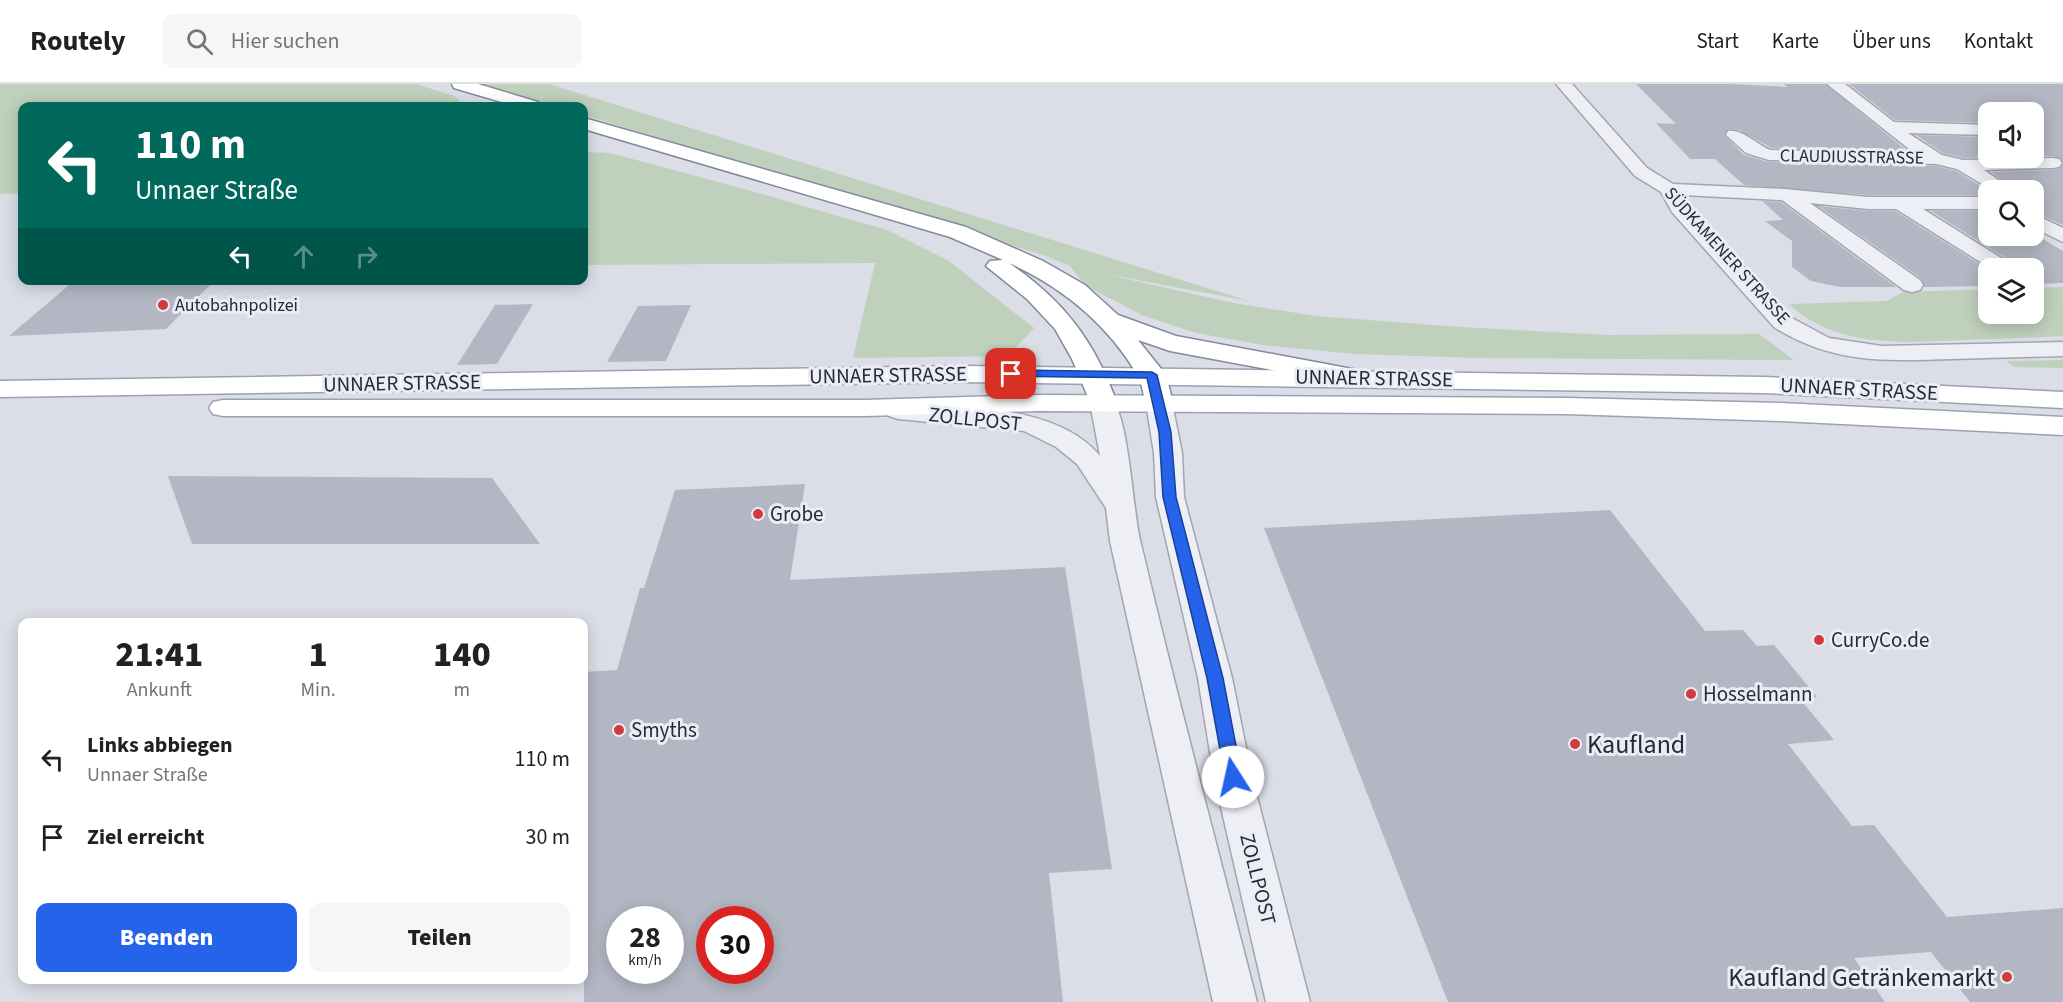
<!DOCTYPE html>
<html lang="de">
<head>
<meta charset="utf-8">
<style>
  :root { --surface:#fff; --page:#f6f6f6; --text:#202124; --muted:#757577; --line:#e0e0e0; --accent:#2563eb }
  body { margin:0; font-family:"Source Sans 3",sans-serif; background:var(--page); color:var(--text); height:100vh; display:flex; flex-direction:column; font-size:22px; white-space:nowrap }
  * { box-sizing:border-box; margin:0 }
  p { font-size:20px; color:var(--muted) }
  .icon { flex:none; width:33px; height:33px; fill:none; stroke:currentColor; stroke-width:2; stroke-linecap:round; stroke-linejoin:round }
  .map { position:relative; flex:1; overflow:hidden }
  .details { position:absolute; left:18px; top:534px; width:570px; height:366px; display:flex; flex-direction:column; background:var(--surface); border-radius:12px; box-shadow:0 3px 15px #0003 }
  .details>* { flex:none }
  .guide { position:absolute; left:18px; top:18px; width:570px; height:183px; border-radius:12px; box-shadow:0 3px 15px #0003; background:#00695c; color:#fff; overflow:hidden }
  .tools { position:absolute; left:1978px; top:18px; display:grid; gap:12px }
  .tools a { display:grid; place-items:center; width:66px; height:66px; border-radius:12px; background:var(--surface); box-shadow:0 3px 15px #0003; font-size:30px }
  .speed { position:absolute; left:606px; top:822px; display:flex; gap:12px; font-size:30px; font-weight:700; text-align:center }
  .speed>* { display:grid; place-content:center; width:78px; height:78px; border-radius:50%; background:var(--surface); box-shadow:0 3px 15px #0003; line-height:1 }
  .speed small { font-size:15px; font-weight:400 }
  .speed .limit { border:9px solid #d22; background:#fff; color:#111 }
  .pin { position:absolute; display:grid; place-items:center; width:51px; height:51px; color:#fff; margin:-26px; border-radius:12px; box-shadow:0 3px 9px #0006 }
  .me { position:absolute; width:66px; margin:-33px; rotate:350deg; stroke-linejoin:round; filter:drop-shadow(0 0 4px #0008) }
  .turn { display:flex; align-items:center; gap:21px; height:126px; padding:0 18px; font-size:27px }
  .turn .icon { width:78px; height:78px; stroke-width:2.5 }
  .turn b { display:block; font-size:42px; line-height:51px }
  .lanes { display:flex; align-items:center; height:57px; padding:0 18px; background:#0003; justify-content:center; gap:30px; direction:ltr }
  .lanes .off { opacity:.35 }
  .eta { display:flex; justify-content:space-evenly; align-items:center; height:102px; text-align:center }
  .eta b { font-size:36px; font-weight:800; line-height:42px }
  .button { display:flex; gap:12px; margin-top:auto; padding:12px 18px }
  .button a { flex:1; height:69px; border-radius:12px; background:var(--accent); color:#fff; font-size:24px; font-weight:800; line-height:69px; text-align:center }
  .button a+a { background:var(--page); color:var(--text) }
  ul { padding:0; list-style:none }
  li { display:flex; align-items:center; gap:18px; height:78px; padding:0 18px }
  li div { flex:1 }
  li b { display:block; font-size:22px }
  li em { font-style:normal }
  header { display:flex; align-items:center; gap:36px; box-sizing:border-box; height:84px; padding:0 30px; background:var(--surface); border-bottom:2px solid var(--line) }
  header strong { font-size:28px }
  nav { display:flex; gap:33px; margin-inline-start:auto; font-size:21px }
  .search { width:420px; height:54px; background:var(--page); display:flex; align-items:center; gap:15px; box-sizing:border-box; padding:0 21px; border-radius:12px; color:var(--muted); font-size:22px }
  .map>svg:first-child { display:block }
</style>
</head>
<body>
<header>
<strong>Routely</strong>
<div class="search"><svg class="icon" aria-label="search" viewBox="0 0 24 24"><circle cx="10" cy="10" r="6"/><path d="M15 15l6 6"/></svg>Hier suchen</div>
<nav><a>Start</a><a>Karte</a><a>Über uns</a><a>Kontakt</a></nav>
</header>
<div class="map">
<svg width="2063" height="918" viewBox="0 0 2063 918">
  <rect width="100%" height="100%" fill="#dbdee6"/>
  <path fill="#bfd0bc" d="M 0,0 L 416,0 L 454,12 L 465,22 L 22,22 L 22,109 L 0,110 Z
    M 480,0 L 549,0 L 1249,217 L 1100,189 L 1233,219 L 1316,232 L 1460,243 L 1607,251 L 1759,250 L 1794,276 L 1479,274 L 1355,270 L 1263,261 L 1196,249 L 1142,231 L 1086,202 L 1070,182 L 1043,171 L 584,31 L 584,22 L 554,22 Z
    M 584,68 L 610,69 L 741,104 L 887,146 L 949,177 L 1034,244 L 1008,272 L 853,274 L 875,179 L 584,181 Z
    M 2063,203 L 2063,252 C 2029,254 1996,255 1962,256 C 1903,259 1836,264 1789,220 L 1887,217 L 1903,208 L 1989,205 L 1989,230 L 2034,230 L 2034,204 Z
    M 2063,276 L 2063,284 L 2014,283 L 2006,277 Z"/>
  <path fill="#b2b7c3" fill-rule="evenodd" d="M 1636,0 L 1732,0 L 1787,3 L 1784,0 L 1825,0 L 1907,67 L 1772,64 L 1739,46 L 1728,45 L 1724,51 L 1744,71 L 1768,78 L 1936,82 L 1956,87 L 1989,107 L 1989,111 L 1868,111 L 1744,101 L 1715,75 L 1690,75 L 1656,39 L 1676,40 Z
    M 1849,0 L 2063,0 L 2063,77 L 2053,72 L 2034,72 L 2034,28 L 1989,28 L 1989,39 L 1895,36 Z
    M 1916,51 L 1989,53 L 1989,73 L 1963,74 L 1943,69 Z
    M 2063,81 L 2063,141 L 2034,128 L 2034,106 L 2015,106 L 1991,88 L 2053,86 L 2059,85 Z
    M 1762,117 L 1781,118 L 1896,203 L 1840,203 L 1811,197 L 1792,183 L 1792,157 L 1765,137 L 1783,136 Z
    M 1818,122 L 1868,127 L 1895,127 L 1989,186 L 1989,202 L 1924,203 L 1921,194 Z
    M 1931,127 L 1989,127 L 1989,152 L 2034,150 L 2063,167 L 2063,199 L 2034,200 L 2034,184 L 2014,184 L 2010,177 Z
    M 75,196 L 215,196 L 166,245 L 9,252 Z
    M 533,220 L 497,280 L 457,281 L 495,221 Z
    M 691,221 L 666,277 L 607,278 L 638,222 Z
    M 168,392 L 492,394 L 540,460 L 192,460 Z
    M 805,400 L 790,496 L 1065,483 L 1112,785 L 1049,789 L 1063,918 L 584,918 L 584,588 L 617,586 L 640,504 L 644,504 L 675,406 ZM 620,836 L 670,836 L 670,886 L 620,886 ZM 710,836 L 760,836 L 760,886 L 710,886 Z
    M 1610,426 L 1705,547 L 1743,546 L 1757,562 L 1774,561 L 1817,613 L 1800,615 L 1834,656 L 1788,660 L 1852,742 L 1874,741 L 1947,833 L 2063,824 L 2063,918 L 1970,918 L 1931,868 L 1854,874 L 1885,918 L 1448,918 L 1264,444 Z"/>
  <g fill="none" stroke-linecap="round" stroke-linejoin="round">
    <g stroke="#a1a5b0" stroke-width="3">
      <path id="minor" d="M 1556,0 L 1572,0 L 1647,84 L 1673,100 L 1785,105 L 1868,113 L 1989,113 L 1989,125 L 1923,125 L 2009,179 L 2012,184 L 1990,184 L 1896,125 L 1868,125 L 1810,119 L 1920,196 L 1923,201 L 1920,206 L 1912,208 L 1904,206 L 1782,116 L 1682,111 L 1687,122 L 1790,233 L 1829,254 L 1882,262 L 2063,258 L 2063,272 C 2026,273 1989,274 1952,275 C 1886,277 1832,280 1774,243 L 1672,128 L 1661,108 L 1635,92 Z
        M 1827,0 L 1845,0 L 1894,38 L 1989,41 L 1989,51 L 1908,49 L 1942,71 L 1963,76 L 2053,74 L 2059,75 L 2062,79 L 2059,83 L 2053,84 L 1984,86 L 2013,106 L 1992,106 L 1957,85 L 1936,80 L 1769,76 L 1746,69 L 1726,51 L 1728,47 C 1742,44 1757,61 1771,66 L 1914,69 Z
        M 2034,130 L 2063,144 L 2063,158 L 2034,144 Z
        M 1103,311 L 1112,314 C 1130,340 1132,425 1141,460 C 1177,613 1218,765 1257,918 L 1213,918 L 1110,457 L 1106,424 L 1077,380 L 1056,363 L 1024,347 L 898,335 L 889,332 L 885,327 L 889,322 L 898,319 C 960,324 1056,319 1100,372 L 1090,319 L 1094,314 Z
        M 1159,311 L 1168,314 L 1172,319 L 1182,369 L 1184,413 L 1232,594 L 1252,693 L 1310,918 L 1266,918 L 1214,693 L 1198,594 L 1156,413 L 1154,369 L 1146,319 L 1150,314 Z"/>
    </g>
    <g stroke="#9aa1b2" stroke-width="3">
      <path id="primary" d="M 964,282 L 1764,293 L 2063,308 L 2063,324 L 1764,309 L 964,298 L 0,313 L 0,297 Z
        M 1038,311 L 1566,314 L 1781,319 L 2063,333 L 2063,351 L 1781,337 L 1566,330 L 1038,327 L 865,332 L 223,332 L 213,330 L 209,324 L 213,318 L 223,316 L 865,316 Z"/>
    </g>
    <g stroke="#82899d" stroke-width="3">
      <path id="motorway" d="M 452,0 L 478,0 L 538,18 L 541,22 L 515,22 L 454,4 Z
        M 584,34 L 966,143 L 1043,177 L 1085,201 L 1118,231 L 1176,252 L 1363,287 L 1373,289 L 1377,295 L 1373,301 L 1363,303 L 1170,267 L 1138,256 L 1166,291 L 1173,319 L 1169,325 L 1159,327 L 1149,325 C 1142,314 1144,301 1137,290 C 1107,240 1062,203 1009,179 C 1064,217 1094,256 1117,319 L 1113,325 L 1103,327 L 1093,325 L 1072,275 L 1055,245 L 1027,215 L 986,182 L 990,177 L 1003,176 L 950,153 L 584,45 Z"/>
    </g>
    <use href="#minor" fill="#eeeff4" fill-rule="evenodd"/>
    <use href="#primary" fill="#fff" fill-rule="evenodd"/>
    <use href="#motorway" fill="#fff" fill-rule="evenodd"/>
  </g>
  <path fill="#2563eb" stroke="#184099" stroke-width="1.5" d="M 1011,286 L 1152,288 L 1157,291 L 1171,348 L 1176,413 L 1223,594 L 1242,693 L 1239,698 L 1233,700 L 1227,698 L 1225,693 L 1207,594 L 1163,413 L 1159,348 L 1147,294 L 1007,292 L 1007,287 Z"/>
  <g fill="#d13b3e" stroke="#eaedf4" stroke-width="2">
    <circle cx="163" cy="221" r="6"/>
    <circle cx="758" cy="430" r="6"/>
    <circle cx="1819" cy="556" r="6"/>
    <circle cx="1691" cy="610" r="6"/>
    <circle cx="619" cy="646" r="6"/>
    <circle cx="1575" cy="660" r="6"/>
    <circle cx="2007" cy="893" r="6"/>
  </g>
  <g text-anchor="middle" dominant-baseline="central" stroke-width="6" stroke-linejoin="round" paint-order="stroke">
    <g font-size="18" fill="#252b3c" stroke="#eaedf4">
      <text transform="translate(1852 73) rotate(1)">CLAUDIUSSTRASSE</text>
      <text transform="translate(1727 172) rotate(48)">SÜDKAMENER STRASSE</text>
    </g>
    <g font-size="18" fill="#252b3c" stroke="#eaedf4" text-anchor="start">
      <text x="175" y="221">Autobahnpolizei</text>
    </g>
    <g font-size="21" fill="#252b3c" stroke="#eaedf4">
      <text transform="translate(888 291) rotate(-1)">UNNAER STRASSE</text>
      <text transform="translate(1374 294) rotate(1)">UNNAER STRASSE</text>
      <text transform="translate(402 299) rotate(-1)">UNNAER STRASSE</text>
      <text transform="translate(1859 305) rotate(3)">UNNAER STRASSE</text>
      <text transform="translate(975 335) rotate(6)">ZOLLPOST</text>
      <text transform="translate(1258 795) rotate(76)">ZOLLPOST</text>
    </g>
    <g font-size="21" fill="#252b3c" stroke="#eaedf4" text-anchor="start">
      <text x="770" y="430">Grobe</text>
      <text x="1831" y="556">CurryCo.de</text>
      <text x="1703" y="610">Hosselmann</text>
      <text x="631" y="646">Smyths</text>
    </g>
    <g font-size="26" fill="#252b3c" stroke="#eaedf4" text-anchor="start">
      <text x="1587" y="660">Kaufland</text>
      <text x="1995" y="893" text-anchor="end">Kaufland Getränkemarkt</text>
    </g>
  </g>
</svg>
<div class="tools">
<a><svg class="icon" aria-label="sound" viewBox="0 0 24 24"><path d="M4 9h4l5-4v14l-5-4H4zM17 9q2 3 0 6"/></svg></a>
<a><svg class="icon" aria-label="search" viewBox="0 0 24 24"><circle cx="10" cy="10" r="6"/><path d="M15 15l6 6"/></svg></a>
<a><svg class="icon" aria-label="layers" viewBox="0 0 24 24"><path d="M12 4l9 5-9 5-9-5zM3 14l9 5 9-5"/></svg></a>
</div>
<div class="speed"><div>28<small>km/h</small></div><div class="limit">30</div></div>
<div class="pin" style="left:1011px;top:290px;background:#d93025"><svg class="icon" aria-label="arrive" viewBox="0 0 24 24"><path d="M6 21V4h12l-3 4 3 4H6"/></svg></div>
<svg class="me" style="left:1233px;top:693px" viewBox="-20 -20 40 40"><circle r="19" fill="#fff"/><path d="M0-13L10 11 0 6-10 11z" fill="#2563eb"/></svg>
<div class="guide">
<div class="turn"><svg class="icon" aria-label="left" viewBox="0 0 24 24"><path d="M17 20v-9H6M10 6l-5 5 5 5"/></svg><div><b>110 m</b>Unnaer Straße</div></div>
<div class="lanes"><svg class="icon" aria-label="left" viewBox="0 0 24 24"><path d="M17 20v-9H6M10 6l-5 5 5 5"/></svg><svg class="icon off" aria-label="ahead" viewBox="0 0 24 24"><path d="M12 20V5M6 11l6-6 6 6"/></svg><svg class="icon off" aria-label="right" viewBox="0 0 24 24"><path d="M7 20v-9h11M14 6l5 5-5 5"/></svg></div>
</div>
<section class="details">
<div class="eta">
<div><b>21:41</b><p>Ankunft</p></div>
<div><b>1</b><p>Min.</p></div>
<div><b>140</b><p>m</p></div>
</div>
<ul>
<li><svg class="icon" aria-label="left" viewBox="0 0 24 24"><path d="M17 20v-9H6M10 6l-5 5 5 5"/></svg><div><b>Links abbiegen</b><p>Unnaer Straße</p></div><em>110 m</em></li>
<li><svg class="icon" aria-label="arrive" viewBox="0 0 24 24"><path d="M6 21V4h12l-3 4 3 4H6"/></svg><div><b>Ziel erreicht</b></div><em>30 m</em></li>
</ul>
<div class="button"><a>Beenden</a><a>Teilen</a></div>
</section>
</div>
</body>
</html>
